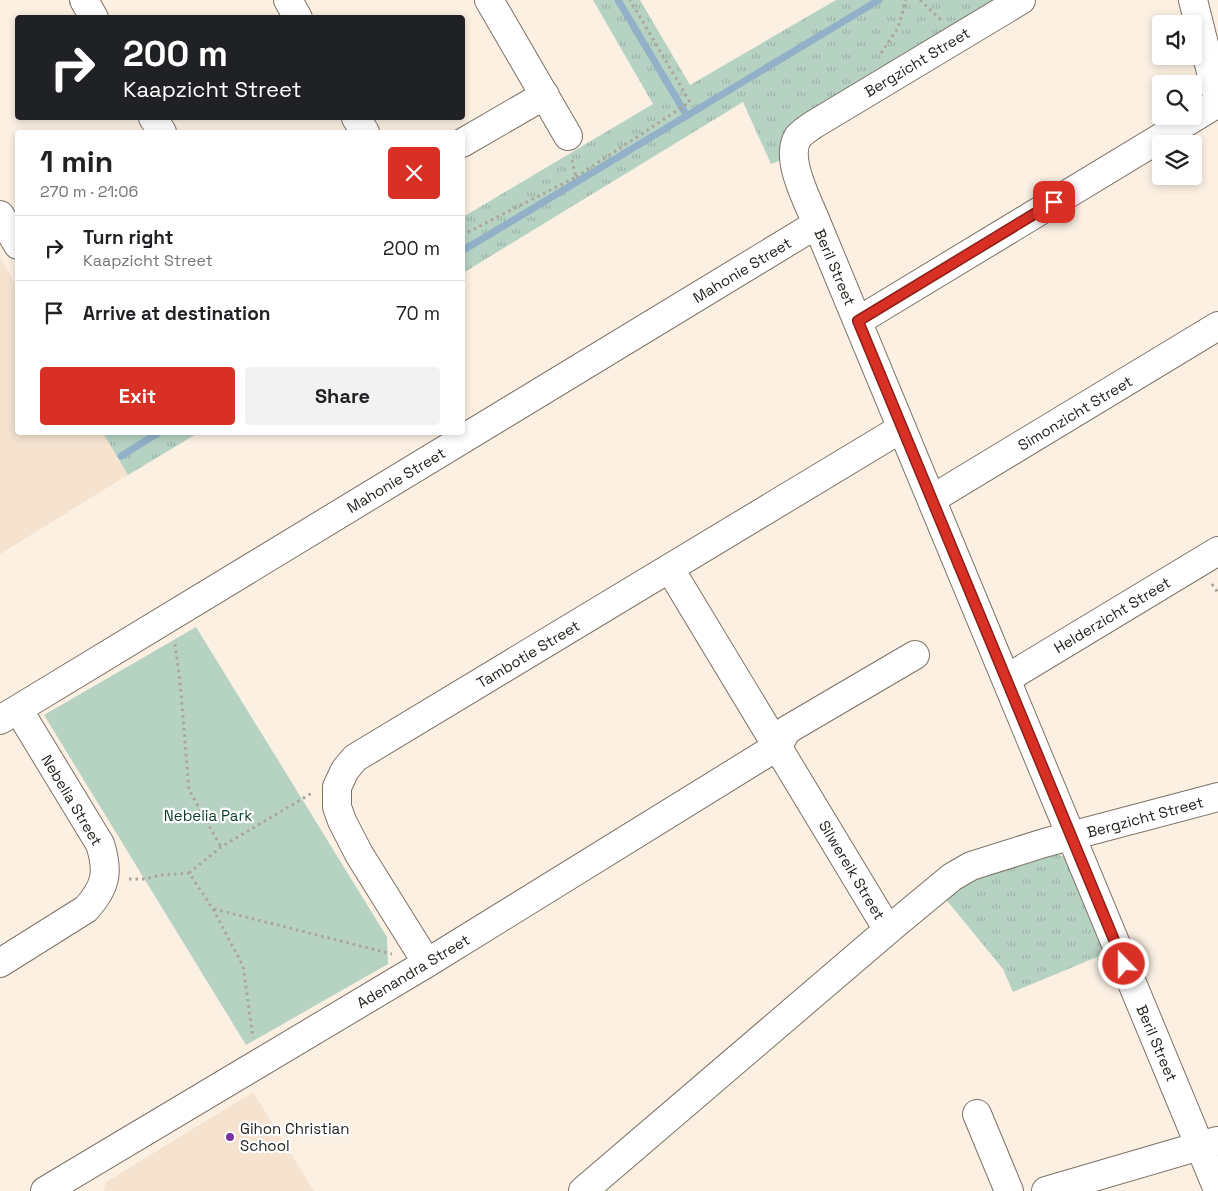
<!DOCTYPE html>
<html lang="en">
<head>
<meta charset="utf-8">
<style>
  :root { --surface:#fff; --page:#f2f2f2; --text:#202124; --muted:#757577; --line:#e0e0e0; --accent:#d93025 }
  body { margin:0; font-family:"Space Grotesk",sans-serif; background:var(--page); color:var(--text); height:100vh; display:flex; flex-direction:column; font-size:19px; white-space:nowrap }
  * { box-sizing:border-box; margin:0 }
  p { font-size:16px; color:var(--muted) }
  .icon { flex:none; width:28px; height:28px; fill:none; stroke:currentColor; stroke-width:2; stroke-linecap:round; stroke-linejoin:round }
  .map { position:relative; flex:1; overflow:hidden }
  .sheet { position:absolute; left:15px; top:130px; width:450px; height:305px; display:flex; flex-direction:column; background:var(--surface); border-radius:5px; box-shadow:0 2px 8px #0003 }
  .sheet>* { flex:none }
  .banner { position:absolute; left:15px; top:15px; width:450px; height:105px; border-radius:5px; box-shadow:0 2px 8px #0003; background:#202124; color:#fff; overflow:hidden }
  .tools { position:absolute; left:1152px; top:15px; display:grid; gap:10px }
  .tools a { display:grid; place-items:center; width:50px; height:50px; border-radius:5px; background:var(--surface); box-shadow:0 2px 8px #0003; font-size:25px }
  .pin { position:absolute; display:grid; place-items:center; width:42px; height:42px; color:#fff; margin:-21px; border-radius:10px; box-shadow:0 2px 8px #0006 }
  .me { position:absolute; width:55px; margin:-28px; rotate:338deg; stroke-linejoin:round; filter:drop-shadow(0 0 4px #0008) }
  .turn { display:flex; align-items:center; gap:18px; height:105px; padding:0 25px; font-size:22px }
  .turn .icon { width:65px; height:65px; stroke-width:2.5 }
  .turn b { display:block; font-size:35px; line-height:42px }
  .round { display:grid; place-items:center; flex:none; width:52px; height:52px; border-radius:5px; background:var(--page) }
  .overview { display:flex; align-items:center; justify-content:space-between; height:85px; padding:0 25px }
  h1 { font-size:30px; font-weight:700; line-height:38px }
  .action { display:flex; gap:10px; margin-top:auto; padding:10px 25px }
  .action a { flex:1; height:58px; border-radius:5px; background:var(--accent); color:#fff; font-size:20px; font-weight:700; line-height:58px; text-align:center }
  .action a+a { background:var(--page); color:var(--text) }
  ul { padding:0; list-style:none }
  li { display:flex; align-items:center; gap:15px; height:65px; padding:0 25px; border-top:1px solid var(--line) }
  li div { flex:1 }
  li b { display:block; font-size:19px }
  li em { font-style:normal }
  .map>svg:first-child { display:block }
</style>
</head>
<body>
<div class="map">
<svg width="1218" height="1191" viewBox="0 0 1218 1191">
  <defs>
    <pattern id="grass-tufts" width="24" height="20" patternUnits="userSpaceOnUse" patternTransform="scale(1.25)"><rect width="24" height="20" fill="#b6d2c3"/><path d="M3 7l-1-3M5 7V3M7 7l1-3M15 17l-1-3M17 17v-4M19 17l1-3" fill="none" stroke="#9cb4a7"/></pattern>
  </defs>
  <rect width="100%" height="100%" fill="#fcf0e3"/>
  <path fill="#f5e3d0" d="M 0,257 L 17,287 L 18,432 L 103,433 L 128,475 L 0,554 Z
    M 253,1092 L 314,1191 L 103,1191 L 106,1182 Z"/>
  <path fill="url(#grass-tufts)" d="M 593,0 L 640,0 L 690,85 L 836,0 L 1000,0 L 781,160 L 771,164 L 743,102 L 463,273 L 463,217 L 653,104 Z
    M 103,433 L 198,433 L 128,475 Z
    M 1056,854 L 1071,859 L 1109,952 L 1013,992 L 1003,969 L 944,897 L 974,873 Z"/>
  <path fill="#b6d2c3" d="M 196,627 L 387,937 L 388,964 L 246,1045 L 44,715 Z"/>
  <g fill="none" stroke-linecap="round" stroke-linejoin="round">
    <path stroke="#92b1c9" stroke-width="7" d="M 618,0 L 687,116
      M 462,251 L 879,0
      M 121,456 L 160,432"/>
    <g stroke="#7c7166" stroke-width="30">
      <path id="minor" d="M 84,0 L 94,18
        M 288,0 L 298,18
        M 489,0 L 568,136
        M 1021,0 L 813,125 C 809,128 801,133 798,137 C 784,159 809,203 817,224 L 1218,1190
        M 1193,0 L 1218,100
        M 153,118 L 162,132
        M 356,118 L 365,132
        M 462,143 L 545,95
        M 0,215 L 18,245
        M 858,321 L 1218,103
        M 932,499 L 1218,326
        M 1006,679 L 1218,551
        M 0,720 L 817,224
        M 888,930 L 952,877 L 971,866 L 1044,843 L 1218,797
        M 0,963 L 86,909 C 106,887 109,872 100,844 L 18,709
        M 427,963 L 359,854 L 342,821 L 337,807 L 337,787 L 345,770 L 355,758 L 902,428
        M 977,1114 L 1009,1191
        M 45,1191 L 427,963 L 778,746 L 787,730 L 915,655
        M 583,1191 L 888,930 L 670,569
        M 1046,1191 L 1217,1141"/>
    </g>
    <path stroke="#aea49a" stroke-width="3" stroke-dasharray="2.5 4" stroke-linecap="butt" d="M 920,0 L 941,20
      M 881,53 L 898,28 L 906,0
      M 576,177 L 690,102 L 630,0
      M 462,235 L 576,177 L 572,160
      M 1212,584 L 1218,593
      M 175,644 L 180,681 L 189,790 L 221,847
      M 189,873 L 221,847 L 312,793
      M 129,879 L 145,879 L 161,875 L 189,873 L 213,909 L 243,966 L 253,1038
      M 214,909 L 392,954"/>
    <use href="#minor" stroke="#fff" stroke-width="28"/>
  </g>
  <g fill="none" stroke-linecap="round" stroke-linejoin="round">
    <g stroke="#8d1f18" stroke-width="12">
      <path id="route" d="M 1054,202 L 858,321 L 1124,964"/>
    </g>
    <use href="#route" stroke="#d93025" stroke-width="9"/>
  </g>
  <circle fill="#7c32a4" stroke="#fff" stroke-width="2" cx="230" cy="1137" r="5"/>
  <g text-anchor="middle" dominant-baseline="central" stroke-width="4.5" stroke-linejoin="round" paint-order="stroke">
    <g font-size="15" fill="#211d18" stroke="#fff">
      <text transform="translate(917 62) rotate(-31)">Bergzicht Street</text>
      <text transform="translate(835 267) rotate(67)">Beril Street</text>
      <text transform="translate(742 270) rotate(-31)">Mahonie Street</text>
      <text transform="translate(1075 413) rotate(-31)">Simonzicht Street</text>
      <text transform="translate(396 480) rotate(-31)">Mahonie Street</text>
      <text transform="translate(1112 615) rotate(-31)">Helderzicht Street</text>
      <text transform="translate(528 654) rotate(-31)">Tambotie Street</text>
      <text transform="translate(72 800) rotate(59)">Nebelia Street</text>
      <text transform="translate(1145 817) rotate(-15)">Bergzicht Street</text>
      <text transform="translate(852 870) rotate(59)">Silwereik Street</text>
      <text transform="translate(413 971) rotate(-31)">Adenandra Street</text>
      <text transform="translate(1157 1043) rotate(67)">Beril Street</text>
    </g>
    <g font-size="15" fill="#0b3e2b" stroke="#fff">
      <text x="208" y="815">Nebelia Park</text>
    </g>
    <g font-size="15" fill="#211d18" stroke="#fff" text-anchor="start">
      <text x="240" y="1128">Gihon Christian<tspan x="240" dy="17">School</tspan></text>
    </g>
  </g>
</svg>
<div class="tools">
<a><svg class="icon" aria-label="sound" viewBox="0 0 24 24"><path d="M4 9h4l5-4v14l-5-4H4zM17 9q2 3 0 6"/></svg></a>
<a><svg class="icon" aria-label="search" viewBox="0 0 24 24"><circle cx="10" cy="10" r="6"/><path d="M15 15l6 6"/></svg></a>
<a><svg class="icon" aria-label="layers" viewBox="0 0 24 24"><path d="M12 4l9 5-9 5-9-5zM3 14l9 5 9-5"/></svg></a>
</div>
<div class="pin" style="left:1054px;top:202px;background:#d93025"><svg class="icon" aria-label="arrive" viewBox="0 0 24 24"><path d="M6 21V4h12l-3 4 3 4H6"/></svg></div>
<svg class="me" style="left:1124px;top:964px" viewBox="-20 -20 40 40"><circle r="17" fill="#d93025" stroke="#fff" stroke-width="3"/><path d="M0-11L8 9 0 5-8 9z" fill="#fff"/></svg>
<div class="banner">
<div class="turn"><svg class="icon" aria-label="right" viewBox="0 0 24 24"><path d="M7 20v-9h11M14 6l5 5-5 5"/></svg><div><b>200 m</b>Kaapzicht Street</div></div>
</div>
<section class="sheet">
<div class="overview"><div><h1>1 min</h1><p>270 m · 21:06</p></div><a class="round" style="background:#d93025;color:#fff"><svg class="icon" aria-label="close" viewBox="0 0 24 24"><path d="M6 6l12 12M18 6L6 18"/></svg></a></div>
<ul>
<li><svg class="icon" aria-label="right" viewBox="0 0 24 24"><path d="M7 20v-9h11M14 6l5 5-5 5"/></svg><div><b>Turn right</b><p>Kaapzicht Street</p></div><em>200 m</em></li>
<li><svg class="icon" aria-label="arrive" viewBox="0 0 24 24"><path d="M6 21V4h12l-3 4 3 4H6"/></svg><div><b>Arrive at destination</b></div><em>70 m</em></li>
</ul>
<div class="action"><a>Exit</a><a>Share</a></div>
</section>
</div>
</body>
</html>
